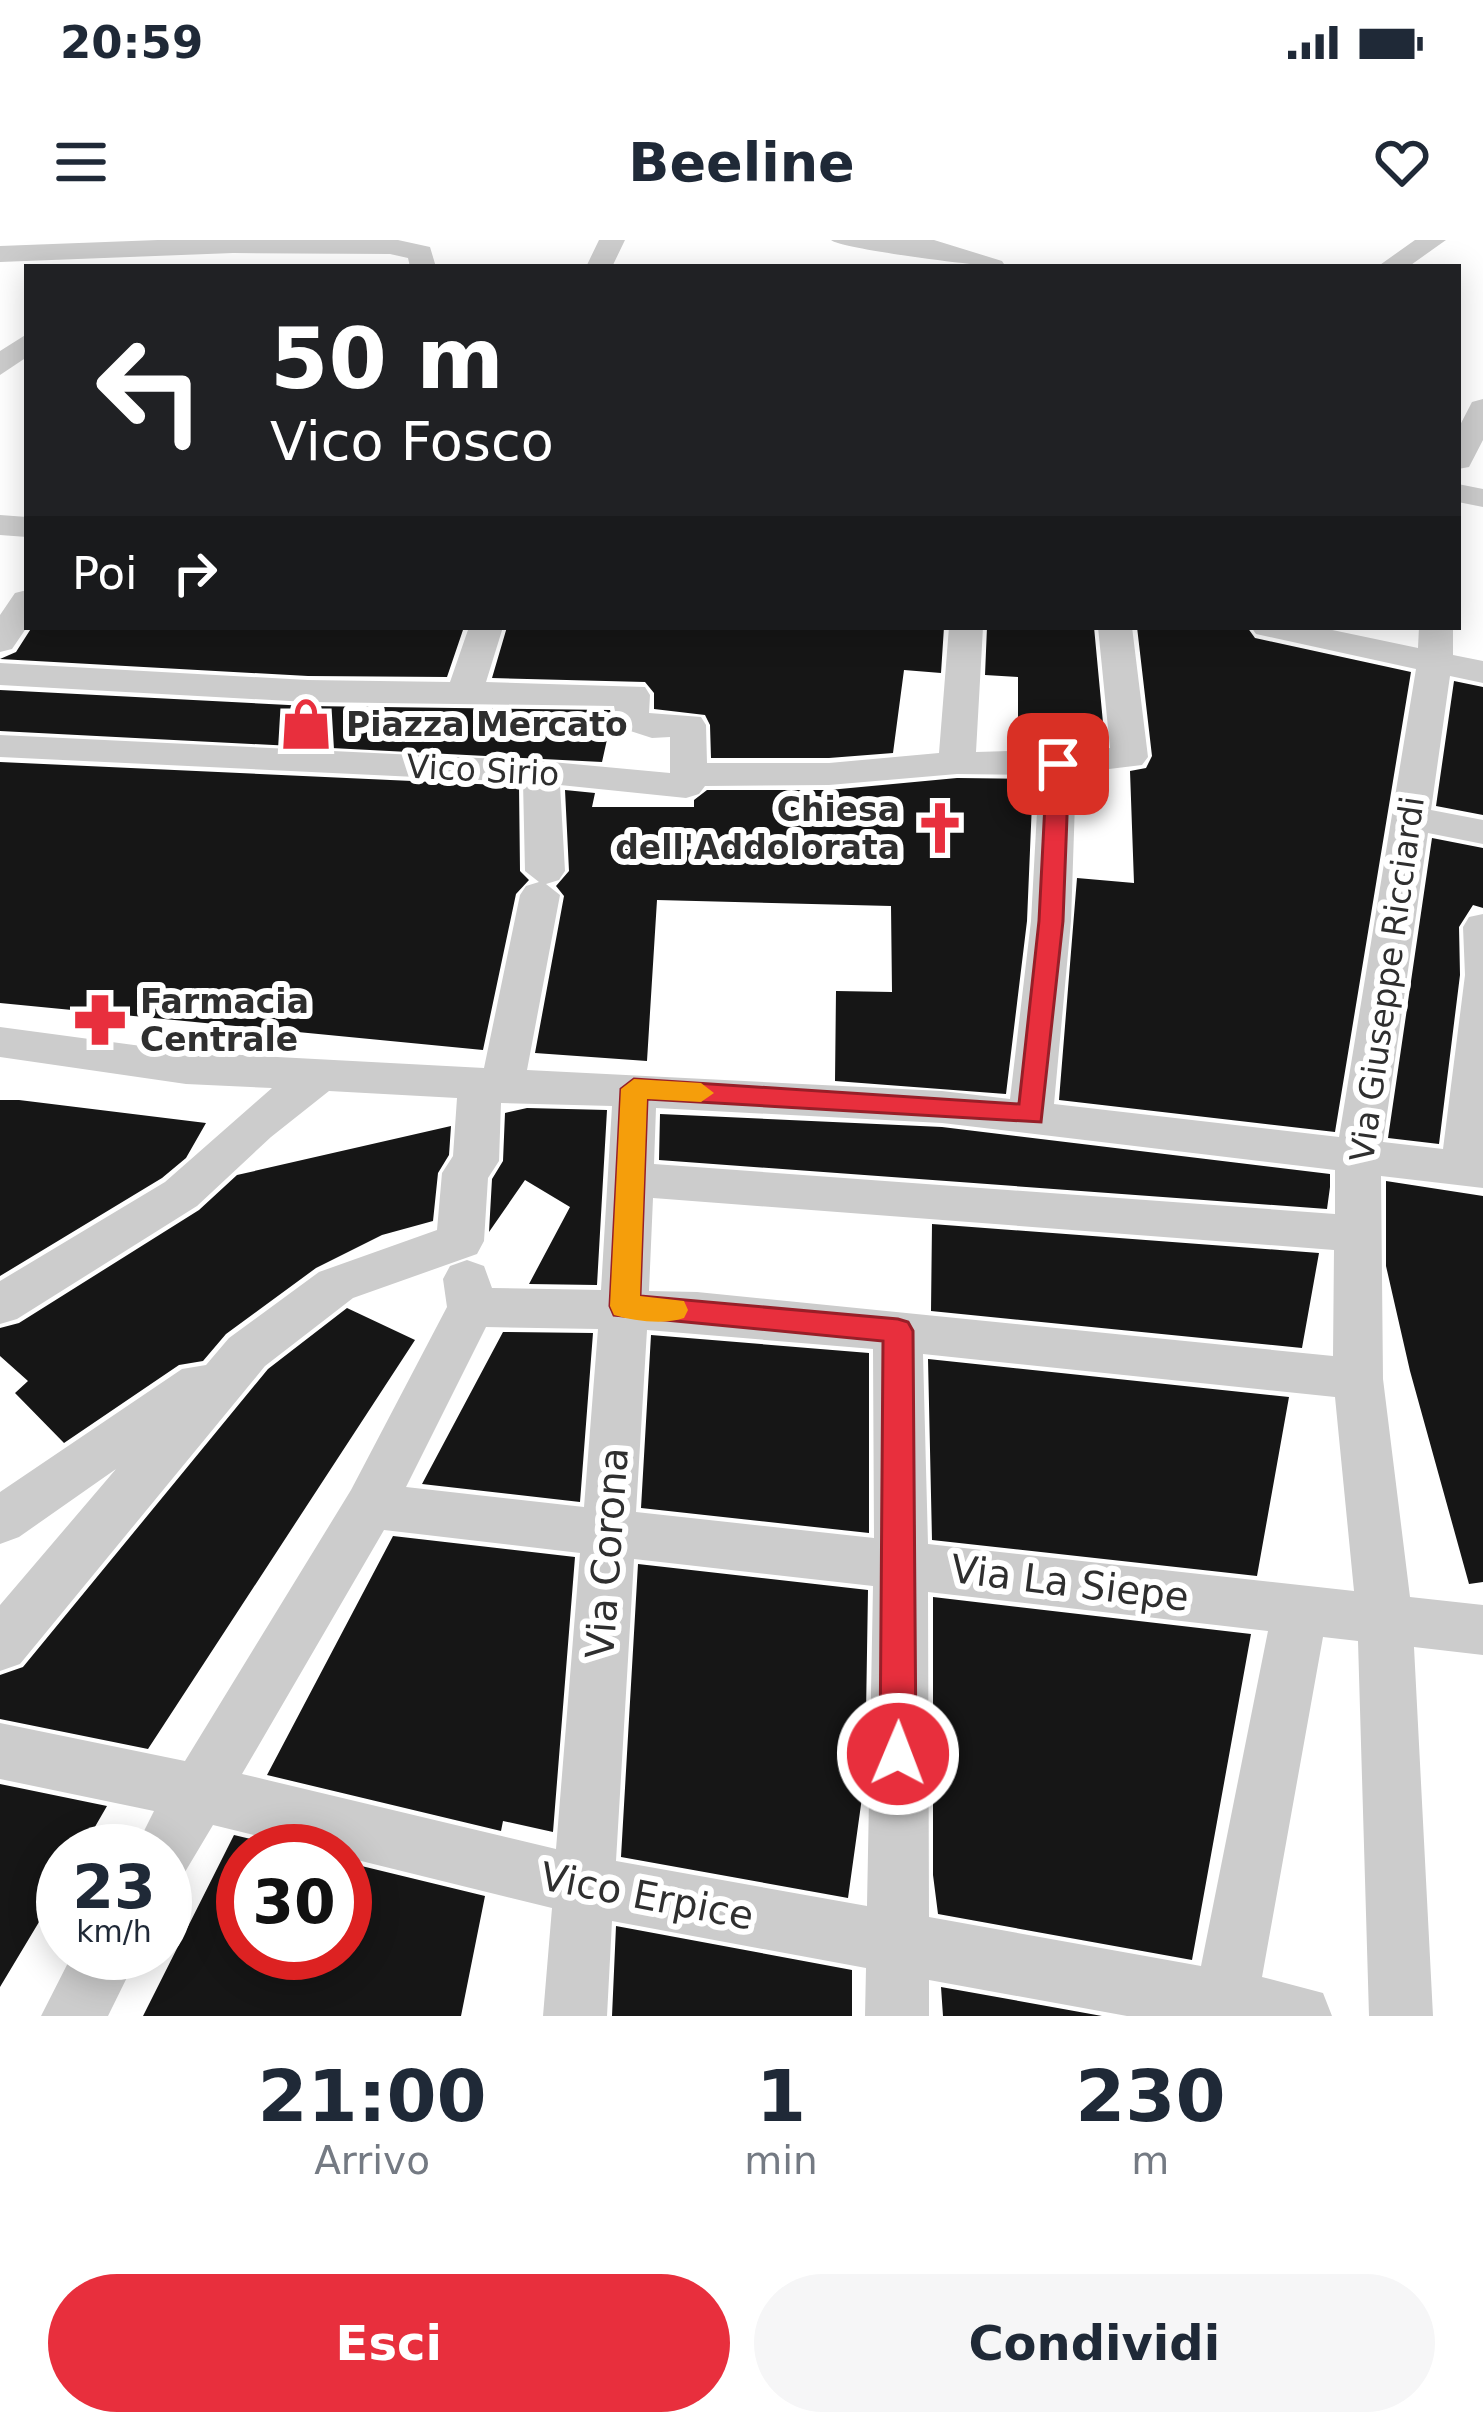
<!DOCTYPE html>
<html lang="it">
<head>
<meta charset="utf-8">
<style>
  :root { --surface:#fff; --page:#f6f6f7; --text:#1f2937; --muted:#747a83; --accent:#e82f3d }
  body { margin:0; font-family:"DejaVu Sans",sans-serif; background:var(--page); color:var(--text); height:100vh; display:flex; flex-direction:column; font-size:45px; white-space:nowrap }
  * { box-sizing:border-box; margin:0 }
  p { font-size:39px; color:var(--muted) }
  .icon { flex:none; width:66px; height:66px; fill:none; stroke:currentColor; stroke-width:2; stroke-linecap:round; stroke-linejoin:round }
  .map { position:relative; height:1776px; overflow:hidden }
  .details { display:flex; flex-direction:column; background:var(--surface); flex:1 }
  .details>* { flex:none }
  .guide { position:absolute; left:24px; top:24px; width:1437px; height:366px; border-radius:0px; box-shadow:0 6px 30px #0003; background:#202124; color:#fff; overflow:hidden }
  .speed { position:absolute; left:36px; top:1584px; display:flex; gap:24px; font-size:60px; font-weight:700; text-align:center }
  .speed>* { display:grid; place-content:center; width:156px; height:156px; border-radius:50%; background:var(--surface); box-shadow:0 6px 30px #0003; line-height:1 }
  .speed small { font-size:30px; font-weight:400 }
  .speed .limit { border:18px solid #d22; background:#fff; color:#111 }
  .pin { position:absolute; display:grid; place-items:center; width:102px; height:102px; color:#fff; margin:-51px; border-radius:24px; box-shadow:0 6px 18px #0006 }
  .me { position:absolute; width:132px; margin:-66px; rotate:1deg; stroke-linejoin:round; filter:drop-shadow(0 0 9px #0008) }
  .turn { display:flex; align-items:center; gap:42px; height:252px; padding:0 48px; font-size:54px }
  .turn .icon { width:156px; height:156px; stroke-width:2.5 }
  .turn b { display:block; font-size:84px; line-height:102px }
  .then { display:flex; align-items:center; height:114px; padding:0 48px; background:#0003; gap:24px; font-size:45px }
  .eta { display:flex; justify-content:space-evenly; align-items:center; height:204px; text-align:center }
  .eta b { font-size:72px; font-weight:700; line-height:84px }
  .action { display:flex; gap:24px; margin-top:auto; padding:24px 48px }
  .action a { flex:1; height:138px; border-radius:72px; background:var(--accent); color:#fff; font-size:48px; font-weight:700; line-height:138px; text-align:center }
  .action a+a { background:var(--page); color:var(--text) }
  .status { display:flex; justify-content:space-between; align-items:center; height:84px; padding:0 60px; background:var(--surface); direction:ltr }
  .status svg { height:33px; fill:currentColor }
  header { display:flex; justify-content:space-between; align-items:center; height:156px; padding:0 48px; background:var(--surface); font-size:54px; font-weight:700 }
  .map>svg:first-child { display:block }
</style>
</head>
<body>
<div class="status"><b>20:59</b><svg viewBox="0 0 49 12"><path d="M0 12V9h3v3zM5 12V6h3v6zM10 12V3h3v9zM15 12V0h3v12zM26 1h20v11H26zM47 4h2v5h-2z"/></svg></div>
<header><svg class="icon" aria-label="menu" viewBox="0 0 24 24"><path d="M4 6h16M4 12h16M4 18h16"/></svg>Beeline<svg class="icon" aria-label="heart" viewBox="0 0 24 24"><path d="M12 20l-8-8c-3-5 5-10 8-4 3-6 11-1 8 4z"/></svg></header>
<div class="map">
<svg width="1483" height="1776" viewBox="0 0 1483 1776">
  <rect width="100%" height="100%" fill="#fff"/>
  <path fill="#161616" d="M 32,387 L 464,387 L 447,437 L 308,436 L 0,419 L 16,412 Z
    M 507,387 L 944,387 L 941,433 L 904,430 L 893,513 L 829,518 L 711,518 L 710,485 L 705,475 L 654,469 L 654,453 L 645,442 L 492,438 Z
    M 987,387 L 1094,387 L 1105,504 L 1018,505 L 1018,437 L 985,435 Z
    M 1137,387 L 1247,387 L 1255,398 L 1411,432 L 1335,892 L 1059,860 L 1077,638 L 1134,643 L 1130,531 L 1146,528 L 1152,516 Z
    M 1454,441 L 1483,447 L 1483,575 L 1436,566 Z
    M 0,450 L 308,466 L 610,470 L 612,477 L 602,522 L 0,491 Z
    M 0,522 L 519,546 L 520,631 L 529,640 L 516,654 L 483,810 L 0,763 Z
    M 957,538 L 1033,539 L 1027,681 L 1006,854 L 835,841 L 836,751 L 892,752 L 891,666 L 657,660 L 647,821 L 535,813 L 564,656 L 556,646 L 569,631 L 565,550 L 595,553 L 592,567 L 694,567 L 694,560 L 707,550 L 829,550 Z
    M 1432,598 L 1483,608 L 1483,668 L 1473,665 L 1459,687 L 1460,735 L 1439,904 L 1388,898 Z
    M 0,860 L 19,860 L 206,883 L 186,918 L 162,938 L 0,1036 Z
    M 527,868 L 607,870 L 597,1045 L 529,1044 L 570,967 L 525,940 L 489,992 L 492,939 L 503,921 L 505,873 Z
    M 660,874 L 942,887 L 1330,934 L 1330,947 L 1327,969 L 659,920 Z
    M 451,886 L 449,915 L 438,933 L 433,981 L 382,995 L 316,1028 L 226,1094 L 203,1121 L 179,1125 L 64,1203 L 15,1153 L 28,1141 L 0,1116 L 0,1088 L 19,1083 L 199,970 L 237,935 Z
    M 1386,941 L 1483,956 L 1483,1342 L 1469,1344 L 1410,1131 L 1386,1026 Z
    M 932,984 L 1319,1013 L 1302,1108 L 931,1071 Z
    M 347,1068 L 415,1100 L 148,1509 L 0,1479 L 0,1435 L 23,1427 L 268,1129 Z
    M 503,1092 L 593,1093 L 580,1262 L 422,1244 Z
    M 651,1095 L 869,1113 L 869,1293 L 641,1268 Z
    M 928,1119 L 1289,1157 L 1257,1336 L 932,1300 Z
    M 393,1296 L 575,1317 L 553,1592 L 503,1581 L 501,1591 L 267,1535 Z
    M 638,1324 L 868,1350 L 865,1536 L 848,1658 L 621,1617 Z
    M 933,1357 L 1251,1394 L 1192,1720 L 938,1674 L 933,1635 Z
    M 0,1544 L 107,1566 L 81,1611 L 63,1611 L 63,1642 L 0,1747 Z
    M 234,1595 L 301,1611 L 243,1611 L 243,1713 L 345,1713 L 345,1622 L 485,1656 L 461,1776 L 143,1776 Z
    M 616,1686 L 852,1730 L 852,1776 L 612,1776 Z
    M 941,1747 L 1102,1776 L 943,1776 Z"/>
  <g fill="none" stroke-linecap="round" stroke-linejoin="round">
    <path fill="#ccc" fill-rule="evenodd" d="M 158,0 L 398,0 L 430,7 L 436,27 L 410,27 L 408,18 L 390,14 L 233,13 L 0,22 L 0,6 Z
      M 599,0 L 625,0 L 612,27 L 586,27 Z
      M 831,0 L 934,0 L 1002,21 L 1006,27 C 985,27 840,9 831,0 Z
      M 1415,0 L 1446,0 L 1408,27 L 1377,27 Z
      M 27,94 L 27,117 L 0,135 L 0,111 Z
      M 1483,159 L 1483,200 L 1469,227 L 1458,229 L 1458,189 L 1472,162 Z
      M 1458,244 L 1483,249 L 1483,267 L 1458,262 Z
      M 0,275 L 27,277 L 27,297 L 0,295 Z
      M 27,350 L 27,387 L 12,409 L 0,412 L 0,375 L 15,353 Z
      M 469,387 L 503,387 L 486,442 L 645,447 L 650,455 L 649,473 L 701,477 L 706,485 L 707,523 L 829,523 L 939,513 L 949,387 L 983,387 L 976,512 L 1110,508 L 1098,387 L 1132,387 L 1148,517 L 1142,525 L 1076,533 L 1071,681 L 1054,864 L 1339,897 L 1416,429 L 1256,394 L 1251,387 L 1318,387 L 1418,408 L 1419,387 L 1453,387 L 1453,415 L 1483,421 L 1483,443 L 1450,436 L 1431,570 L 1483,580 L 1483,604 L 1428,593 L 1383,902 L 1443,909 L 1465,735 L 1463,687 L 1469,677 L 1483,674 L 1483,948 L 1381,936 L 1383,1139 L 1410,1357 L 1483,1365 L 1483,1415 L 1414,1407 L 1433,1776 L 1369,1776 L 1358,1401 L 1323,1397 L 1262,1737 L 1323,1753 L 1332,1776 L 1127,1776 L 929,1740 L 929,1776 L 865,1776 L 866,1728 L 612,1681 L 607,1776 L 543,1776 L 552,1668 L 345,1617 L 345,1611 L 320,1611 L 213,1585 L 185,1632 L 165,1640 L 165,1611 L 134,1611 L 154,1571 L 0,1539 L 0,1483 L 185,1521 L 351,1250 L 447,1067 L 443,1039 L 450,1026 L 467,1020 L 484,1026 L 492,1048 L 601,1050 L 612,866 L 501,863 L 499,921 L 488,938 L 484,1001 L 477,1014 L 353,1058 L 265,1126 L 20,1424 L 0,1431 L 0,1365 L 116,1229 L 19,1297 L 0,1304 L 0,1252 L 182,1129 L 206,1125 L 229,1098 L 319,1032 L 437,990 L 442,933 L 453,916 L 457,858 L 329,851 L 271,897 L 197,966 L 17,1079 L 0,1084 L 0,1041 L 165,942 L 272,848 L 186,844 L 0,817 L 0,787 L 186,812 L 484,828 L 520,655 L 526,646 L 539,642 L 525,631 L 523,542 L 0,517 L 0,495 L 541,521 L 670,533 L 670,497 L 652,498 L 618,487 L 614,466 L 308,462 L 0,445 L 0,423 L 308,440 L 450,442 ZM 957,534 L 1039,535 L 1031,681 L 1010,859 L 942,851 L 527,830 L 560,655 L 546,644 L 559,640 L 565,631 L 560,545 L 686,558 L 699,554 L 705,546 L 829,545 ZM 656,868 L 942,883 L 1335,930 L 1335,974 L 654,924 ZM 653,958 L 1334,1010 L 1333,1116 L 697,1052 L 649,1051 ZM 486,1087 L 598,1089 L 584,1267 L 406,1247 ZM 647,1090 L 873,1109 L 874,1298 L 636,1272 ZM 923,1114 L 1335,1157 L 1354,1351 L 928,1304 ZM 384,1290 L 580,1313 L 556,1609 L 242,1534 ZM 634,1319 L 873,1346 L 867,1666 L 616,1621 ZM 928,1352 L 1268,1391 L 1201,1726 L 929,1677 Z
      M 73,1713 L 139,1713 L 108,1776 L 41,1776 Z"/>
  </g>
  <path fill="#e82f3d" stroke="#971f28" stroke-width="3" d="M 1058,517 L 1069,524 L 1063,681 L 1041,882 L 647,859 L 640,1056 L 898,1079 L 908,1082 L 913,1091 L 916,1514 L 910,1526 L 898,1531 L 885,1526 L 880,1514 L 883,1101 L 614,1075 L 610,1066 L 621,849 L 634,839 L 1019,864 L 1039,681 L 1047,524 Z"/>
  <path fill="#f59e0b" d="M 634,839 L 701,843 L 714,853 L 701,862 L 647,859 L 640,1056 L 684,1061 L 688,1070 L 684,1078 C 664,1085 634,1081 614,1075 L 610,1066 L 621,849 Z"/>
  <defs>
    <g id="shop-bare" transform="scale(4.14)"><path d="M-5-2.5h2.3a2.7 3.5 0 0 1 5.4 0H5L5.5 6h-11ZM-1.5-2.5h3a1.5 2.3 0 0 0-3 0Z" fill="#e82f3d" stroke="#fff" stroke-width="2.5" paint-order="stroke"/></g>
    <g id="church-bare" transform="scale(4.14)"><path d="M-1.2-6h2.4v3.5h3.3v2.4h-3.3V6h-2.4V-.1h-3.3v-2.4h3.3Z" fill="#e82f3d" stroke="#fff" stroke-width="2.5" paint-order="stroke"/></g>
    <g id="pharmacy-bare" transform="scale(4.14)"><path d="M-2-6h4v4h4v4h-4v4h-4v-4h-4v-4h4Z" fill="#e82f3d" stroke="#fff" stroke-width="2.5" paint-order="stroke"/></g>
  </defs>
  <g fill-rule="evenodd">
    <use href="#shop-bare" x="306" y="484"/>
    <use href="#church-bare" x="940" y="588"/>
    <use href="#pharmacy-bare" x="100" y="780"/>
  </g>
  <g text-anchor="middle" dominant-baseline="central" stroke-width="12" stroke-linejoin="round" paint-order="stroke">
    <g font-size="33" font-weight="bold" fill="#2f2f2f" stroke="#fff" text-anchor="start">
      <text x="346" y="484">Piazza Mercato</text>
      <text x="900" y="569" text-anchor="end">Chiesa<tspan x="900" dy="38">dell'Addolorata</tspan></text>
      <text x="140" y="761">Farmacia<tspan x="140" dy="38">Centrale</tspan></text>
    </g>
    <g font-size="33" fill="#2f2f2f" stroke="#fff">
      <text transform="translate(483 530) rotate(3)">Vico Sirio</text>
      <text transform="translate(1387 739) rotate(-82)">Via Giuseppe Ricciardi</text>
    </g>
    <g font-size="39" fill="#2f2f2f" stroke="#fff">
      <text transform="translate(607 1313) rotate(-86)">Via Corona</text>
      <text transform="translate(1070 1343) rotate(7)">Via La Siepe</text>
      <text transform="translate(647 1656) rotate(11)">Vico Erpice</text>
    </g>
  </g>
</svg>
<div class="speed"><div>23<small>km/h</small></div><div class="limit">30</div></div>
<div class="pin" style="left:1058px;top:524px;background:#d93025"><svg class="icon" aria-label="arrive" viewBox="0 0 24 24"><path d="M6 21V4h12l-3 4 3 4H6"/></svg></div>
<svg class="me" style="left:898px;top:1514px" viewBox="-20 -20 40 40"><circle r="17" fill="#e82f3d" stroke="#fff" stroke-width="3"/><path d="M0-11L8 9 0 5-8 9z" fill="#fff"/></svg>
<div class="guide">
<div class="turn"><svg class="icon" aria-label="left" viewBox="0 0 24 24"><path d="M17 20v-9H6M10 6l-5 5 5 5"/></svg><div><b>50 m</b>Vico Fosco</div></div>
<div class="then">Poi<svg class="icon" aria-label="right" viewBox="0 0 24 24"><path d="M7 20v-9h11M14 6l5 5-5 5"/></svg></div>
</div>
</div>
<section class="details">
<div class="eta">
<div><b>21:00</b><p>Arrivo</p></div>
<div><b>1</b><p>min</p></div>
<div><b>230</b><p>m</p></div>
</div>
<div class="action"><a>Esci</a><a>Condividi</a></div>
</section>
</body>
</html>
